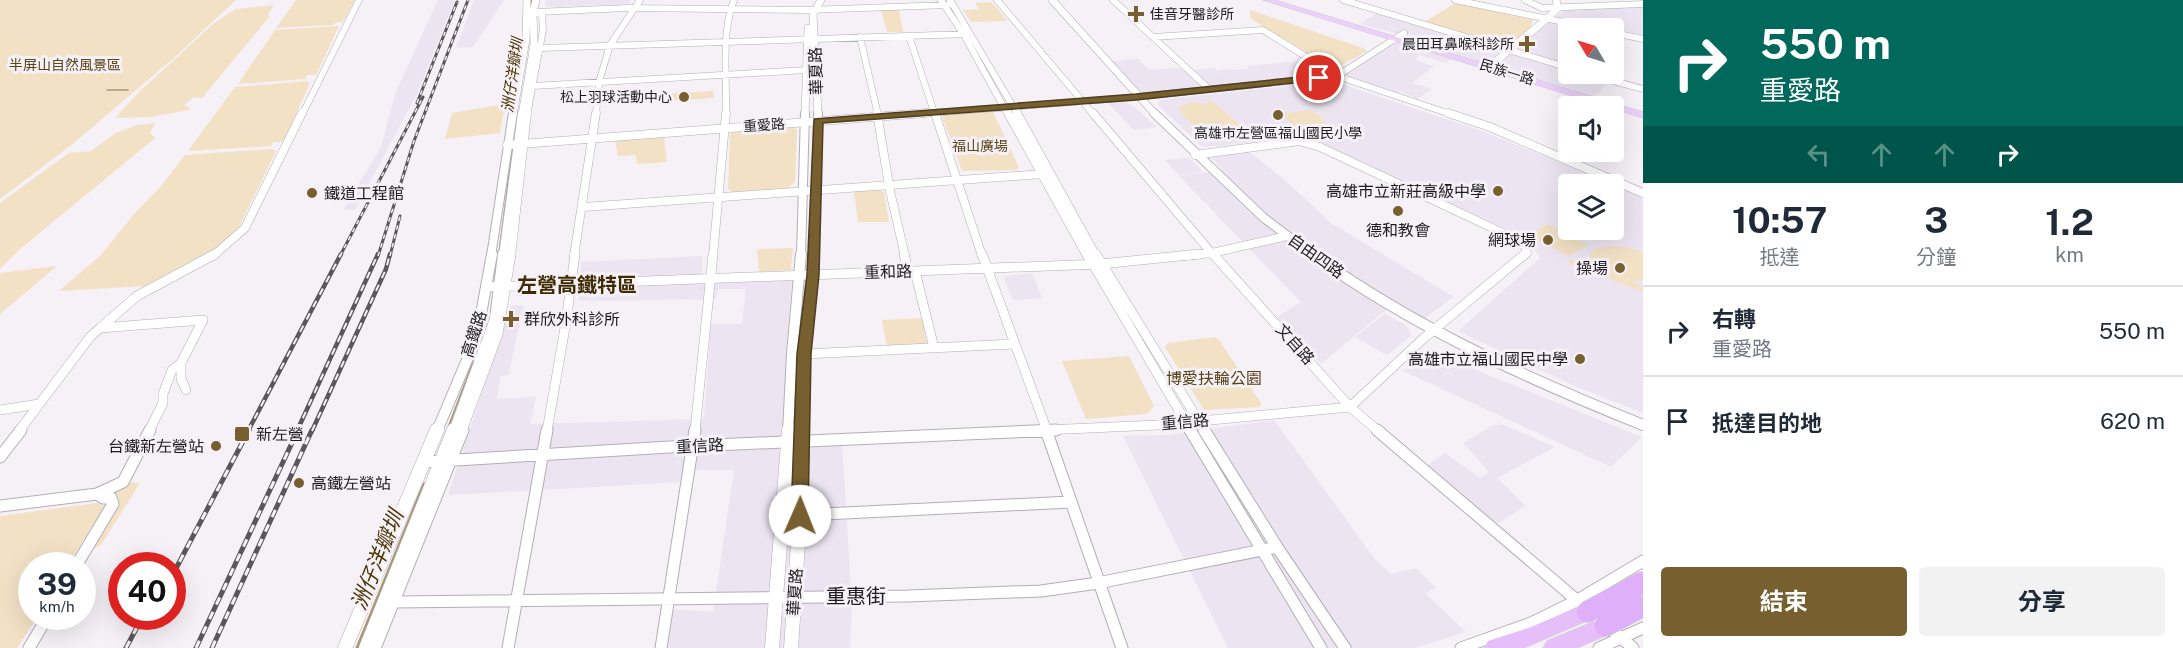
<!DOCTYPE html>
<html lang="zh-TW">
<head>
<meta charset="utf-8">
<style>
  :root { --surface:#fff; --page:#f2f2f3; --text:#1f2937; --muted:#747a83; --line:#e0e1e3; --accent:#785f30 }
  body { margin:0; font-family:"Public Sans","Noto Sans TC",sans-serif; background:var(--page); color:var(--text); height:100vh; display:flex; flex-direction:column; font-size:22px; white-space:nowrap }
  * { box-sizing:border-box; margin:0 }
  p { font-size:20px; color:var(--muted) }
  .icon { flex:none; width:33px; height:33px; fill:none; stroke:currentColor; stroke-width:2; stroke-linecap:round; stroke-linejoin:round }
  .map { position:relative; flex:1; overflow:hidden }
  .details { display:flex; flex-direction:column; background:var(--surface); width:540px }
  .details>* { flex:none }
  .top-card { background:#00695c; color:#fff; overflow:hidden }
  .needle { width:39px; rotate:308deg }
  .fabs { position:absolute; left:1558px; top:18px; display:grid; gap:12px }
  .fabs a { display:grid; place-items:center; width:66px; height:66px; border-radius:6px; background:var(--surface); box-shadow:0 6px 24px #0002; font-size:30px }
  .speed { position:absolute; left:18px; top:552px; display:flex; gap:12px; font-size:30px; font-weight:700; text-align:center }
  .speed>* { display:grid; place-content:center; width:78px; height:78px; border-radius:50%; background:var(--surface); box-shadow:0 6px 24px #0002; line-height:1 }
  .speed small { font-size:15px; font-weight:400 }
  .speed .limit { border:9px solid #d22; background:#fff; color:#111 }
  .pin { position:absolute; display:grid; place-items:center; width:51px; height:51px; color:#fff; margin:-26px; border:3px solid #fff; border-radius:50%; box-shadow:0 2px 6px #0007 }
  .me { position:absolute; width:66px; margin:-33px; rotate:1deg; stroke-linejoin:round; filter:drop-shadow(0 0 4px #0008) }
  .turn { display:flex; align-items:center; gap:21px; height:126px; padding:0 18px; font-size:27px }
  .turn .icon { width:78px; height:78px; stroke-width:2.5 }
  .turn b { display:block; font-size:42px; line-height:51px }
  .lanes { display:flex; align-items:center; height:57px; padding:0 18px; background:#0003; justify-content:center; gap:30px; direction:ltr }
  .lanes .off { opacity:.35 }
  .eta { display:flex; justify-content:space-evenly; align-items:center; height:102px; text-align:center }
  .eta b { font-size:36px; font-weight:700; line-height:42px }
  .button { display:flex; gap:12px; margin-top:auto; padding:12px 18px }
  .button a { flex:1; height:69px; border-radius:6px; background:var(--accent); color:#fff; font-size:24px; font-weight:700; line-height:69px; text-align:center }
  .button a+a { background:var(--page); color:var(--text) }
  ul { padding:0; list-style:none }
  li { display:flex; align-items:center; gap:18px; height:90px; padding:0 18px; border-top:2px solid var(--line) }
  li div { flex:1 }
  li b { display:block; font-size:22px }
  li em { font-style:normal }
  main { display:flex; flex:1; min-height:0 }
  .map>svg:first-child { display:block }
</style>
</head>
<body>
<main>
<div class="map">
<svg width="1643" height="648" viewBox="0 0 1643 648">
  <rect width="100%" height="100%" fill="#f5f1f7"/>
  <path fill="#ece5f1" d="M 438,0 L 455,0 L 417,94 L 355,210 L 343,210 L 381,147 L 395,94 Z
    M 474,0 L 504,0 L 473,47 L 456,48 Z
    M 545,0 L 631,0 L 629,4 L 551,7 L 545,6 Z
    M 1643,6 L 1643,35 L 1557,17 L 1566,9 Z
    M 1378,12 L 1511,51 L 1547,22 L 1585,28 L 1569,28 L 1569,51 L 1562,58 L 1569,60 L 1569,74 L 1618,74 L 1589,101 L 1452,59 L 1446,63 L 1420,55 L 1415,60 L 1434,66 L 1412,83 L 1432,89 L 1417,99 L 1400,91 L 1396,94 L 1343,76 L 1145,94 L 1138,92 L 1112,61 L 1138,59 L 1149,70 L 1180,68 L 1184,71 L 1214,68 L 1221,75 L 1217,70 L 1249,69 L 1247,66 L 1308,60 L 1326,71 L 1338,70 L 1397,34 L 1360,24 Z
    M 1332,81 L 1485,132 L 1612,184 L 1569,184 L 1569,230 L 1614,230 L 1614,185 L 1643,197 L 1643,413 L 1577,387 L 1458,331 L 1540,258 L 1525,237 L 1305,137 L 1206,147 L 1200,145 L 1158,105 L 1159,100 Z
    M 1122,102 L 1132,105 L 1157,127 L 1134,130 L 1108,103 Z
    M 1248,151 L 1287,182 L 1331,223 L 1454,297 L 1425,318 L 1398,304 L 1382,313 L 1321,364 L 1275,318 L 1301,302 L 1179,176 L 1223,170 L 1209,155 Z
    M 1185,158 L 1190,159 L 1203,172 L 1179,175 L 1165,160 Z
    M 702,256 L 702,281 L 786,278 L 792,282 L 786,355 L 810,355 L 808,445 L 842,444 L 852,604 L 850,648 L 666,648 L 671,609 L 713,612 L 734,470 L 683,470 L 680,482 L 448,495 L 511,306 L 524,305 L 508,375 L 501,376 L 497,399 L 536,397 L 530,424 L 704,419 L 711,324 L 742,324 L 746,289 L 718,289 L 716,299 L 579,301 L 581,262 Z
    M 1032,273 L 1042,298 L 1013,300 L 1004,279 L 1006,276 Z
    M 1385,314 L 1406,325 L 1412,335 L 1387,355 L 1355,337 Z
    M 1427,350 L 1439,352 L 1483,373 L 1642,437 L 1611,467 L 1403,371 Z
    M 1274,420 L 1376,561 L 1391,574 L 1416,568 L 1436,588 L 1425,593 L 1466,632 L 1415,648 L 1228,648 L 1123,436 L 1167,435 Z
    M 1502,424 L 1555,447 L 1497,478 L 1526,506 L 1498,523 L 1489,520 L 1426,466 L 1445,453 L 1480,478 L 1489,472 L 1463,443 L 1492,426 Z"/>
  <path fill="#f2e1c5" d="M 0,0 L 236,0 L 176,56 L 75,142 L 0,199 Z
    M 296,0 L 355,0 L 343,22 L 336,22 L 333,25 L 276,28 Z
    M 991,2 L 1008,21 L 971,22 L 963,10 L 979,9 L 975,3 Z
    M 1456,3 L 1533,20 L 1530,29 L 1508,48 L 1424,22 Z
    M 274,5 L 268,14 L 269,17 L 202,98 L 194,97 L 184,105 L 190,108 L 189,110 L 150,117 L 115,118 L 138,93 L 213,24 L 236,9 Z
    M 883,10 L 899,10 L 903,32 L 887,32 L 881,11 Z
    M 1250,10 L 1363,48 L 1367,51 L 1340,66 L 1330,66 L 1254,21 L 1250,17 Z
    M 339,26 L 316,75 L 307,75 L 305,79 L 238,84 L 275,30 Z
    M 307,81 L 310,83 L 283,142 L 273,142 L 271,146 L 188,151 L 235,87 Z
    M 713,91 L 714,98 L 656,102 L 656,94 Z
    M 1206,100 L 1211,100 L 1254,137 L 1249,138 L 1244,134 C 1225,155 1191,127 1180,111 L 1181,106 L 1193,102 L 1209,104 Z
    M 505,104 L 500,133 L 445,139 L 452,113 Z
    M 987,110 L 993,112 L 1019,167 L 1016,170 L 962,171 L 942,116 L 946,113 Z
    M 1310,110 L 1323,117 L 1320,118 L 1327,123 L 1296,127 L 1280,114 Z
    M 155,123 L 150,133 L 155,138 L 20,249 L 0,269 L 0,203 L 69,153 L 91,151 L 116,133 L 137,125 Z
    M 792,127 L 797,129 L 795,182 L 788,188 L 732,193 L 728,188 L 730,134 L 740,130 Z
    M 664,136 L 667,162 L 637,164 L 636,155 L 618,156 L 615,141 Z
    M 272,149 L 276,151 L 239,227 L 215,249 L 145,286 L 59,291 L 100,256 L 136,212 L 162,185 L 185,155 Z
    M 879,190 L 884,192 L 889,222 L 858,222 L 854,191 Z
    M 1547,224 L 1589,245 L 1569,256 L 1527,235 Z
    M 1608,246 L 1626,247 L 1643,252 L 1643,280 L 1631,282 L 1643,287 L 1643,292 L 1568,263 L 1570,259 L 1596,269 L 1590,258 L 1591,253 L 1595,249 Z
    M 793,248 L 791,270 L 759,272 L 757,249 Z
    M 57,266 L 0,314 L 0,273 Z
    M 922,318 L 927,345 L 887,347 L 882,320 Z
    M 1215,337 L 1219,340 L 1261,403 L 1260,407 L 1204,410 L 1165,347 L 1168,343 Z
    M 1129,356 L 1154,406 L 1147,414 L 1086,419 L 1062,361 Z
    M 127,482 L 140,483 L 101,545 L 94,549 L 93,545 L 118,504 L 118,498 L 112,494 Z
    M 97,503 L 105,506 L 68,565 L 32,566 L 32,616 L 37,617 L 17,648 L 0,648 L 0,516 Z"/>
  <g fill="none" stroke-linecap="round" stroke-linejoin="round">
    <path stroke="#ab9774" stroke-width="1.5" d="M 530,7 L 532,0
      M 525,63 L 530,27
      M 107,90 L 128,90
      M 499,253 L 511,161"/>
    <path stroke="#ab9774" stroke-width="2" d="M 448,428 L 474,360"/>
    <path stroke="#ab9774" stroke-width="3" d="M 357,648 L 424,484"/>
    <g stroke="#b2afb4" stroke-width="7">
      <path id="minor-far3" d="M 941,0 L 964,35 L 1008,115
        M 950,0 L 1018,115
        M 997,0 L 1094,115
        M 1113,0 L 1209,89
        M 1343,0 L 1569,68
        M 1455,0 L 1593,28
        M 1525,0 L 1542,8 L 1643,4
        M 536,12 L 627,8 L 807,10 L 948,5
        M 1614,33 L 1643,39
        M 909,36 L 935,115
        M 860,37 L 878,115
        M 1153,37 L 1263,30 L 1337,76 L 1453,115
        M 541,48 L 968,34
        M 1588,74 L 1643,89
        M 533,86 L 807,70
        M 302,115 L 359,0
        M 527,115 L 543,30 L 542,15 L 533,12
        M 596,115 L 599,82 L 610,45 L 640,0
        M 726,115 C 727,80 721,31 734,0
        M 907,115 L 1136,97 L 1337,76 L 1404,33"/>
    </g>
    <g stroke="#b2afb4" stroke-width="9">
      <path id="minor-far2" d="M 877,113 L 890,191 L 905,256
        M 935,113 L 982,256
        M 1008,113 L 1087,256
        M 1017,113 L 1096,256
        M 1093,113 L 1214,256
        M 1448,113 L 1490,127 L 1643,193
        M 507,145 L 926,113
        M 1195,155 L 1299,141 L 1320,147 L 1516,239 L 1525,246 L 1527,253 L 1524,256
        M 584,207 L 1043,174
        M 213,256 L 245,228 L 302,113
        M 511,256 L 527,113
        M 574,256 L 596,113
        M 713,256 L 726,113
        M 1184,256 L 1212,253 L 1287,236"/>
    </g>
    <g stroke="#b2afb4" stroke-width="10">
      <path id="minor-far1" d="M 904,254 L 908,271
        M 982,254 L 1047,431
        M 1087,254 L 1191,431
        M 1096,254 L 1205,431
        M 1213,254 L 1350,407 L 1378,431
        M 915,271 L 934,348
        M 486,287 L 1101,264 L 1199,254
        M 100,328 L 137,296 L 215,254
        M 804,354 L 1014,344
        M 181,363 L 181,379 L 186,390
        M 0,410 L 39,404
        M 19,431 L 90,337 L 100,328 L 203,320
        M 149,431 L 163,403 L 163,394 L 172,370 L 181,363 L 203,320
        M 462,431 L 498,334 L 511,254
        M 547,431 L 566,322 L 575,254
        M 695,431 L 713,254
        M 1023,431 L 1157,425 L 1350,407 L 1424,338 L 1525,254"/>
    </g>
    <g stroke="#b2afb4" stroke-width="13">
      <path id="minor" d="M 1046,430 L 1122,648
        M 1190,430 L 1321,648
        M 1204,430 L 1277,547 L 1345,648
        M 1377,430 L 1633,648
        M 0,457 L 21,430
        M 423,462 L 670,447 L 1056,430
        M 0,506 L 97,494 L 123,482 L 150,430
        M 783,516 L 1071,502
        M 76,566 L 113,504 L 111,498 L 103,498 L 97,494
        M 393,602 L 908,596 L 1041,591 L 1098,583 L 1277,547
        M 29,648 L 48,616
        M 375,648 L 463,430
        M 508,648 L 547,430
        M 661,648 L 695,430
        M 1461,648 L 1531,623 L 1576,601 L 1643,561
        M 1599,648 L 1643,628"/>
    </g>
    <g stroke="#b2afb4" stroke-width="8">
      <path id="tertiary-far3" d="M 1052,0 L 1156,115
        M 1489,67 L 1549,17 L 1558,8 L 1556,0
        M 513,115 L 526,39 L 527,0
        M 522,115 L 534,45 L 533,12 L 536,0
        M 805,115 L 808,28
        M 818,115 L 813,14 L 821,0"/>
    </g>
    <g stroke="#b2afb4" stroke-width="10">
      <path id="tertiary-far2" d="M 1154,113 L 1264,218 L 1314,256
        M 491,256 L 513,113
        M 503,256 L 522,113
        M 801,256 L 805,113
        M 814,256 L 818,113"/>
    </g>
    <g stroke="#b2afb4" stroke-width="12">
      <path id="tertiary-far1" d="M 1312,254 C 1413,327 1528,379 1643,425
        M 437,431 L 477,336 L 492,254
        M 454,431 L 495,319 L 503,254
        M 788,431 L 792,354 L 801,254
        M 802,431 L 804,354 L 814,254"/>
    </g>
    <g stroke="#b2afb4" stroke-width="15">
      <path id="tertiary" d="M 345,648 L 437,430
        M 366,648 L 454,430
        M 772,648 L 789,430
        M 791,648 L 799,529 L 802,430"/>
    </g>
    <g stroke="#cdcdce" stroke-width="1">
      <path id="primary" d="M 1263,0 L 1275,0 L 1643,112 L 1643,118 L 1614,109 L 1614,106 L 1605,106 Z"/>
    </g>
    <g stroke="#cdcdce" stroke-width="1">
      <path id="trunk" d="M 1587,603 L 1594,606 L 1597,612 L 1594,618 L 1524,648 L 1484,648 L 1488,641 L 1531,627 Z
        M 1605,617 L 1612,619 L 1615,626 L 1612,633 L 1577,648 L 1543,648 L 1547,641 Z"/>
    </g>
    <use href="#minor-far3" stroke="#fff" stroke-width="6"/>
    <use href="#minor-far2" stroke="#fff" stroke-width="8"/>
    <use href="#minor-far1" stroke="#fff" stroke-width="9"/>
    <use href="#minor" stroke="#fff" stroke-width="11"/>
    <use href="#tertiary-far3" stroke="#fff" stroke-width="7"/>
    <use href="#tertiary-far2" stroke="#fff" stroke-width="8"/>
    <use href="#tertiary-far1" stroke="#fff" stroke-width="10"/>
    <use href="#tertiary" stroke="#fff" stroke-width="14"/>
    <use href="#primary" fill="#eccffb" fill-rule="evenodd"/>
    <use href="#trunk" fill="#e6bffa" fill-rule="evenodd"/>
    <g stroke="#59575a" stroke-width="3">
      <path id="rail-far2" d="M 417,103 L 457,2
        M 340,256 L 423,97
        M 378,256 L 414,141 L 468,0
        M 390,256 L 400,216"/>
    </g>
    <g stroke="#59575a" stroke-width="4.5">
      <path id="rail-far1" d="M 248,431 L 341,254
        M 297,431 L 378,254
        M 312,431 L 386,269 L 390,254"/>
    </g>
    <g stroke="#59575a" stroke-width="5">
      <path id="rail" d="M 172,576 L 249,430
        M 126,648 L 143,616
        M 196,648 L 298,430
        M 212,648 L 312,430"/>
    </g>
    <use href="#rail-far2" stroke="#f5f1f7" stroke-width="1.5" stroke-dasharray="4.5" stroke-linecap="butt"/>
    <use href="#rail-far1" stroke="#f5f1f7" stroke-width="2" stroke-dasharray="7" stroke-linecap="butt"/>
    <use href="#rail" stroke="#f5f1f7" stroke-width="3" stroke-dasharray="8" stroke-linecap="butt"/>
    <g stroke="#cdcdce" stroke-width="22" stroke-linecap="butt">
      <path id="motorway-bridge" d="M 1587,612 L 1643,582
        M 1605,626 L 1643,606"/>
    </g>
    <use href="#motorway-bridge" stroke="#dfaff9" stroke-width="21"/>
  </g>
  <path fill="#785f30" stroke="#4e3e1f" stroke-width="1.5" d="M 1319,75 L 1323,78 L 1322,80 L 1136,100 L 823,123 L 819,275 L 811,354 L 808,516 L 806,521 L 800,523 L 794,521 L 791,516 L 797,354 L 807,275 L 814,119 L 1136,94 Z"/>
  <g fill="#785f30" stroke="#f5f1f7" stroke-width="2">
    <path d="M1133 5h6v6h6v6h-6v6h-6v-6h-6v-6h6z"/>
    <path d="M1524 35h6v6h6v6h-6v6h-6v-6h-6v-6h6z"/>
    <circle cx="684" cy="97" r="6"/>
    <circle cx="1278" cy="115" r="6"/>
    <circle cx="1498" cy="191" r="6"/>
    <circle cx="312" cy="193" r="6"/>
    <circle cx="1398" cy="211" r="6"/>
    <circle cx="1548" cy="240" r="6"/>
    <circle cx="1620" cy="268" r="6"/>
    <path d="M508 310h6v6h6v6h-6v6h-6v-6h-6v-6h6z"/>
    <circle cx="1580" cy="359" r="6"/>
    <rect x="234" y="426" width="16" height="16" rx="3"/>
    <circle cx="216" cy="446" r="6"/>
    <circle cx="299" cy="483" r="6"/>
  </g>
  <g text-anchor="middle" dominant-baseline="central" stroke-width="6" stroke-linejoin="round" paint-order="stroke">
    <g font-size="14" fill="#1d1c1e" stroke="#f5f1f7" text-anchor="end">
      <text x="1150" y="14" text-anchor="start">佳音牙醫診所</text>
      <text x="1514" y="44">晨田耳鼻喉科診所</text>
      <text x="672" y="97">松上羽球活動中心</text>
      <text x="1278" y="133" text-anchor="middle">高雄市左營區福山國民小學</text>
    </g>
    <g font-size="14" fill="#594317" stroke="#f5f1f7">
      <text x="65" y="65">半屏山自然風景區</text>
      <text x="980" y="146">福山廣場</text>
    </g>
    <g font-size="14" fill="#1d1c1e" stroke="#f5f1f7">
      <text transform="translate(1507 72) rotate(17)">民族一路</text>
      <text transform="translate(764 125) rotate(-4)">重愛路</text>
    </g>
    <g font-size="15" font-style="italic" fill="#4b3606" stroke="#f5f1f7">
      <text transform="translate(512 75) rotate(-82)">洲仔洋瓣圳</text>
    </g>
    <g font-size="16" fill="#1d1c1e" stroke="#f5f1f7">
      <text transform="translate(816 71) rotate(-92)">華夏路</text>
      <text transform="translate(1316 256) rotate(35)">自由四路</text>
      <text transform="translate(888 272) rotate(-2)">重和路</text>
      <text transform="translate(474 334) rotate(-72)">高鐵路</text>
      <text transform="translate(1295 344) rotate(48)">文自路</text>
      <text transform="translate(1185 422) rotate(-5)">重信路</text>
      <text transform="translate(700 446) rotate(-3)">重信路</text>
      <text transform="translate(795 592) rotate(-86)">華夏路</text>
    </g>
    <g font-size="16" fill="#1d1c1e" stroke="#f5f1f7" text-anchor="end">
      <text x="1486" y="191">高雄市立新莊高級中學</text>
      <text x="324" y="193" text-anchor="start">鐵道工程館</text>
      <text x="1398" y="230" text-anchor="middle">德和教會</text>
      <text x="1536" y="240">網球場</text>
      <text x="1608" y="268">操場</text>
      <text x="524" y="319" text-anchor="start">群欣外科診所</text>
      <text x="1568" y="359">高雄市立福山國民中學</text>
      <text x="256" y="434" text-anchor="start">新左營</text>
      <text x="204" y="446">台鐵新左營站</text>
      <text x="311" y="483" text-anchor="start">高鐵左營站</text>
    </g>
    <g font-size="16" fill="#594317" stroke="#f5f1f7">
      <text x="1214" y="378">博愛扶輪公園</text>
    </g>
    <g font-size="20" font-weight="bold" fill="#3e2b03" stroke="#f5f1f7">
      <text x="577" y="285">左營高鐵特區</text>
    </g>
    <g font-size="20" fill="#1d1c1e" stroke="#f5f1f7">
      <text x="856" y="596">重惠街</text>
    </g>
    <g font-size="21" font-style="italic" fill="#4b3606" stroke="#f5f1f7">
      <text transform="translate(377 560) rotate(-68)">洲仔洋瓣圳</text>
    </g>
  </g>
</svg>
<div class="fabs">
<a><svg class="needle" viewBox="-14 -14 28 28"><path d="M0-13l5 13h-10z" fill="#e53935"/><path d="M0 13l5-13h-10z" fill="#747a83"/></svg></a>
<a><svg class="icon" aria-label="sound" viewBox="0 0 24 24"><path d="M4 9h4l5-4v14l-5-4H4zM17 9q2 3 0 6"/></svg></a>
<a><svg class="icon" aria-label="layers" viewBox="0 0 24 24"><path d="M12 4l9 5-9 5-9-5zM3 14l9 5 9-5"/></svg></a>
</div>
<div class="speed"><div>39<small>km/h</small></div><div class="limit">40</div></div>
<div class="pin" style="left:1319px;top:78px;background:#d93025"><svg class="icon" aria-label="arrive" viewBox="0 0 24 24"><path d="M6 21V4h12l-3 4 3 4H6"/></svg></div>
<svg class="me" style="left:800px;top:516px" viewBox="-20 -20 40 40"><circle r="19" fill="#fff"/><path d="M0-13L10 11 0 6-10 11z" fill="#785f30"/></svg>
</div>
<section class="details">
<div class="top-card">
<div class="turn"><svg class="icon" aria-label="right" viewBox="0 0 24 24"><path d="M7 20v-9h11M14 6l5 5-5 5"/></svg><div><b>550 m</b>重愛路</div></div>
<div class="lanes"><svg class="icon off" aria-label="left" viewBox="0 0 24 24"><path d="M17 20v-9H6M10 6l-5 5 5 5"/></svg><svg class="icon off" aria-label="ahead" viewBox="0 0 24 24"><path d="M12 20V5M6 11l6-6 6 6"/></svg><svg class="icon off" aria-label="ahead" viewBox="0 0 24 24"><path d="M12 20V5M6 11l6-6 6 6"/></svg><svg class="icon" aria-label="right" viewBox="0 0 24 24"><path d="M7 20v-9h11M14 6l5 5-5 5"/></svg></div>
</div>
<div class="eta">
<div><b>10:57</b><p>抵達</p></div>
<div><b>3</b><p>分鐘</p></div>
<div><b>1.2</b><p>km</p></div>
</div>
<ul>
<li><svg class="icon" aria-label="right" viewBox="0 0 24 24"><path d="M7 20v-9h11M14 6l5 5-5 5"/></svg><div><b>右轉</b><p>重愛路</p></div><em>550 m</em></li>
<li><svg class="icon" aria-label="arrive" viewBox="0 0 24 24"><path d="M6 21V4h12l-3 4 3 4H6"/></svg><div><b>抵達目的地</b></div><em>620 m</em></li>
</ul>
<div class="button"><a>結束</a><a>分享</a></div>
</section>
</main>
</body>
</html>
